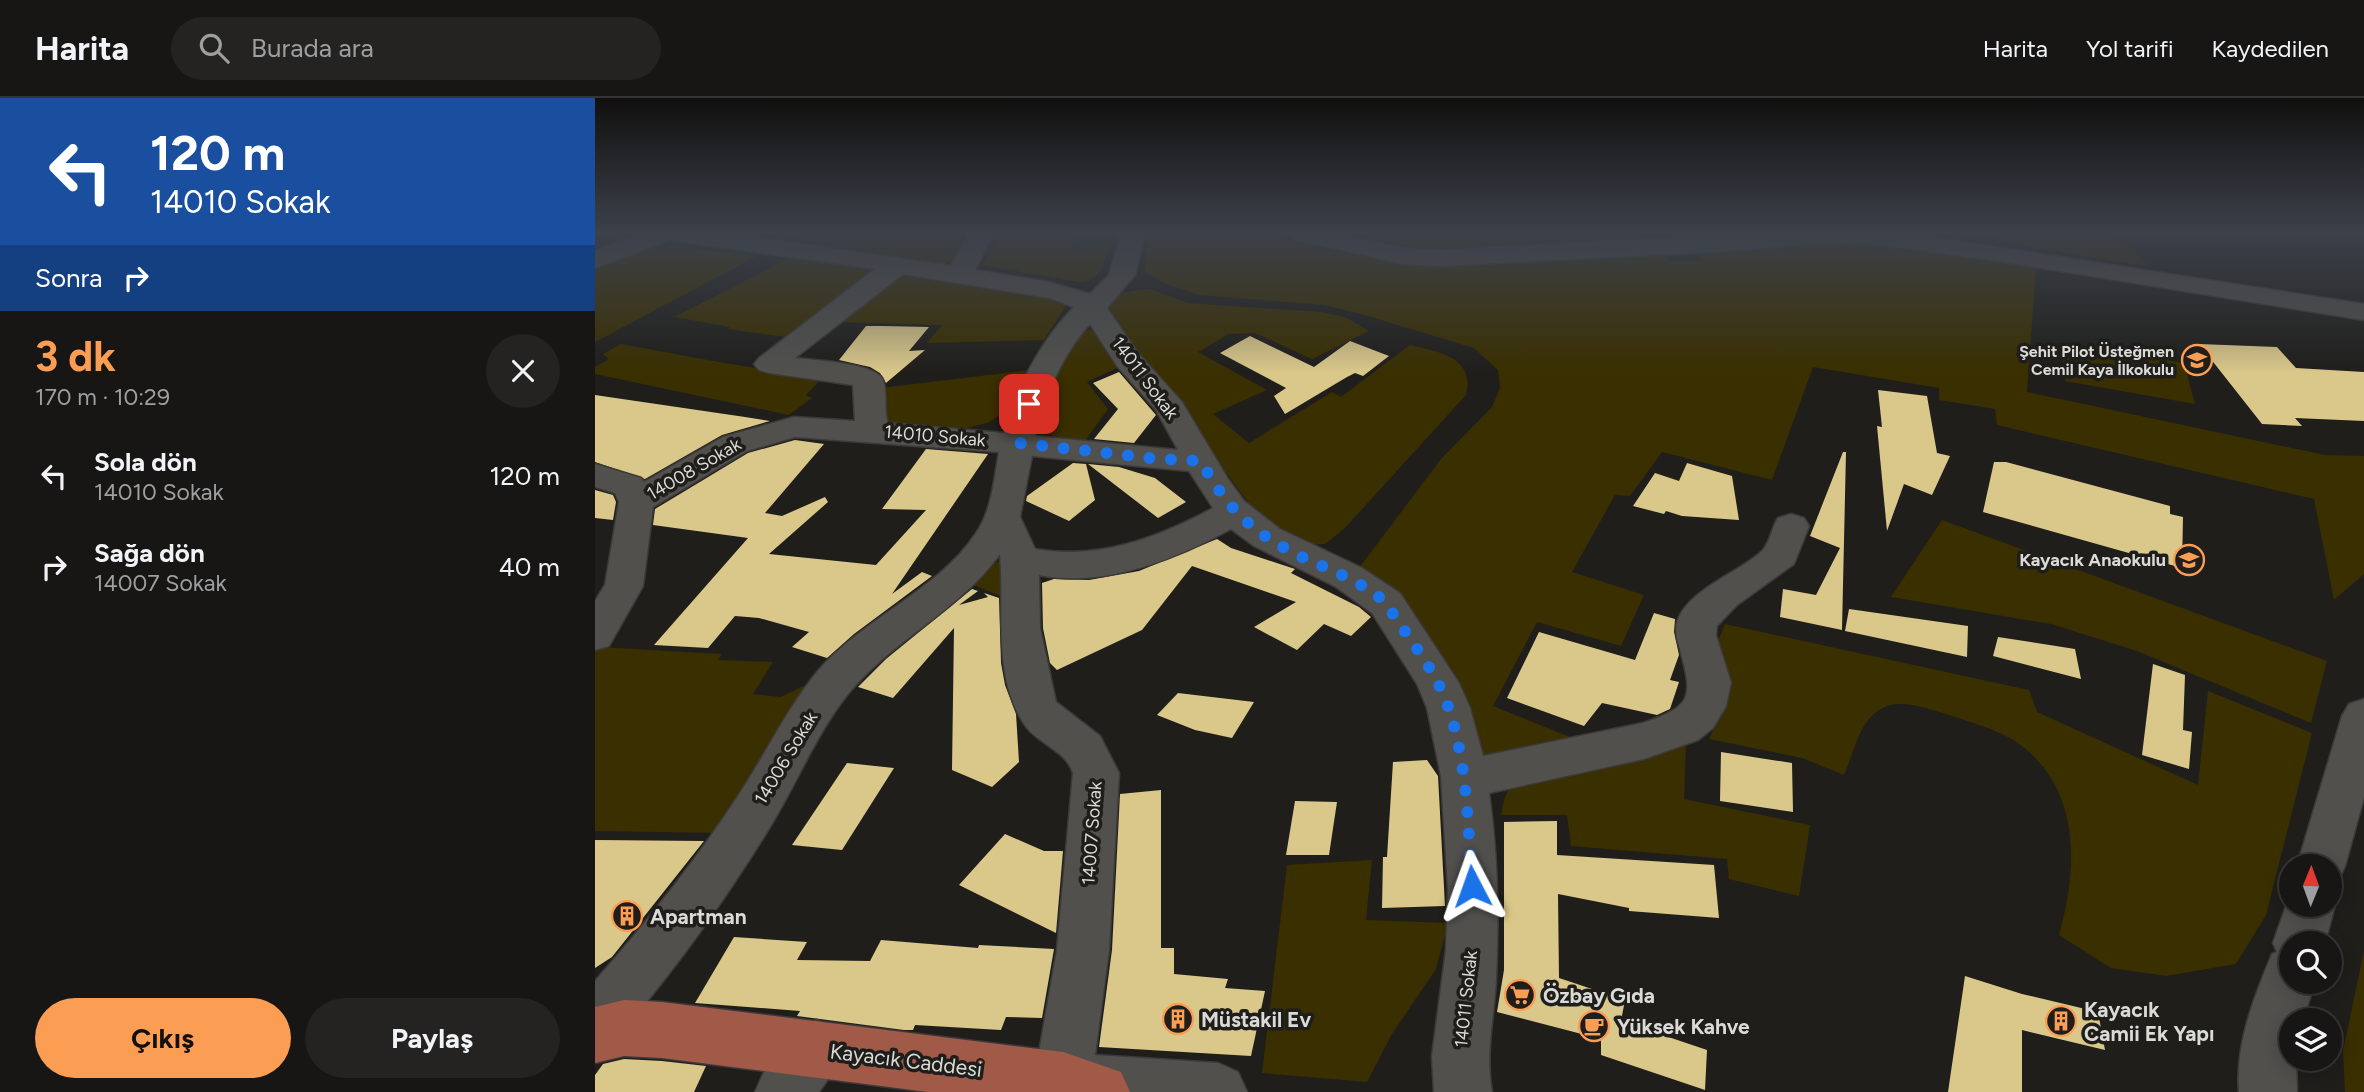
<!DOCTYPE html>
<html lang="tr">
<head>
<meta charset="utf-8">
<style>
  :root { --surface:#171614; --page:#242322; --text:#f1f3f6; --muted:#9e9fa0; --line:#363534; --accent:#fc9d54 }
  body { margin:0; font-family:Figtree,sans-serif; background:var(--page); color:var(--text); height:100vh; display:flex; flex-direction:column; font-size:26px; white-space:nowrap }
  * { box-sizing:border-box; margin:0 }
  p { font-size:23px; color:var(--muted) }
  .icon { flex:none; width:38px; height:38px; fill:none; stroke:currentColor; stroke-width:2; stroke-linecap:round; stroke-linejoin:round }
  .map { position:relative; flex:1; overflow:hidden }
  .drawer { display:flex; flex-direction:column; background:var(--surface); width:595px }
  .drawer>* { flex:none }
  .guide { background:#1a4fa0; color:#fff; overflow:hidden }
  .needle { width:46px; rotate:1deg }
  .tools { position:absolute; left:1684px; top:756px; display:grid; gap:14px }
  .tools a { display:grid; place-items:center; width:63px; height:63px; border-radius:50%; background:var(--surface); box-shadow:0 4px 18px #0003,0 0 0 2px var(--line); font-size:35px }
  .pin { position:absolute; display:grid; place-items:center; width:60px; height:60px; color:#fff; margin:-30px; border-radius:14px; box-shadow:0 4px 10px #0006 }
  .me { position:absolute; width:77px; margin:-38px; rotate:356deg; stroke-linejoin:round; filter:drop-shadow(0 0 5px #0008) }
  .turn { display:flex; align-items:center; gap:24px; height:147px; padding:0 35px; font-size:32px }
  .turn .icon { width:91px; height:91px; stroke-width:2.5 }
  .turn b { display:block; font-size:49px; line-height:60px }
  .then { display:flex; align-items:center; height:66px; padding:0 35px; background:#0003; gap:14px; font-size:26px }
  .round { display:grid; place-items:center; flex:none; width:74px; height:74px; border-radius:37px; background:var(--page) }
  .head { display:flex; align-items:center; justify-content:space-between; height:119px; padding:0 35px }
  h1 { font-size:42px; font-weight:700; line-height:52px; color:var(--accent) }
  .button { display:flex; gap:14px; margin-top:auto; padding:14px 35px }
  .button a { flex:1; height:80px; border-radius:42px; background:var(--accent); color:#111; font-size:28px; font-weight:700; line-height:80px; text-align:center }
  .button a+a { background:var(--page); color:var(--text) }
  ul { padding:0; list-style:none }
  li { display:flex; align-items:center; gap:21px; height:91px; padding:0 35px }
  li div { flex:1 }
  li b { display:block; font-size:26px }
  li em { font-style:normal }
  header { display:flex; align-items:center; gap:42px; box-sizing:border-box; height:98px; padding:0 35px; background:var(--surface); border-bottom:2px solid var(--line) }
  header strong { font-size:33px }
  nav { display:flex; gap:38px; margin-inline-start:auto; font-size:24px }
  .search { width:490px; height:63px; background:var(--page); display:flex; align-items:center; gap:18px; box-sizing:border-box; padding:0 24px; border-radius:38px; color:var(--muted); font-size:26px }
  main { display:flex; flex:1; min-height:0 }
  .map>svg:first-child { display:block }
</style>
</head>
<body>
<header>
<strong>Harita</strong>
<div class="search"><svg class="icon" aria-label="search" viewBox="0 0 24 24"><circle cx="10" cy="10" r="6"/><path d="M15 15l6 6"/></svg>Burada ara</div>
<nav><a>Harita</a><a>Yol tarifi</a><a>Kaydedilen</a></nav>
</header>
<main>
<section class="drawer">
<div class="guide">
<div class="turn"><svg class="icon" aria-label="left" viewBox="0 0 24 24"><path d="M17 20v-9H6M10 6l-5 5 5 5"/></svg><div><b>120 m</b>14010 Sokak</div></div>
<div class="then">Sonra<svg class="icon" aria-label="right" viewBox="0 0 24 24"><path d="M7 20v-9h11M14 6l5 5-5 5"/></svg></div>
</div>
<div class="head"><div><h1>3 dk</h1><p>170 m · 10:29</p></div><a class="round"><svg class="icon" aria-label="close" viewBox="0 0 24 24"><path d="M6 6l12 12M18 6L6 18"/></svg></a></div>
<ul>
<li><svg class="icon" aria-label="left" viewBox="0 0 24 24"><path d="M17 20v-9H6M10 6l-5 5 5 5"/></svg><div><b>Sola dön</b><p>14010 Sokak</p></div><em>120 m</em></li>
<li><svg class="icon" aria-label="right" viewBox="0 0 24 24"><path d="M7 20v-9h11M14 6l5 5-5 5"/></svg><div><b>Sağa dön</b><p>14007 Sokak</p></div><em>40 m</em></li>
</ul>
<div class="button"><a>Çıkış</a><a>Paylaş</a></div>
</section>
<div class="map">
<svg width="1769" height="994" viewBox="0 0 1769 994">
  <rect width="100%" height="100%" fill="#1f1e1b"/>
  <path fill="#3a2f00" d="M 185,136 L 368,138 L 358,163 L 347,167 L 326,165 Z
    M 406,136 L 479,136 L 474,149 L 515,147 C 507,168 508,183 483,184 L 388,167 Z
    M 554,136 L 655,136 L 807,165 L 1070,155 L 1075,164 L 1106,163 L 1102,154 L 1234,144 L 1277,143 L 1441,169 L 1432,294 L 1730,357 L 1769,358 L 1769,476 L 1739,502 L 1719,401 L 1402,327 L 1400,311 L 1344,302 L 1344,290 L 1218,269 L 1177,382 L 1067,354 L 1035,398 L 1020,397 L 977,474 L 1049,497 L 1026,548 L 942,524 L 898,608 L 982,642 L 877,661 L 761,474 L 846,361 L 897,309 L 905,290 L 903,272 L 879,250 L 773,218 L 730,207 L 605,197 L 571,186 L 549,174 Z
    M 753,136 L 1132,136 L 844,150 L 822,150 Z
    M 1390,136 L 1499,136 L 1538,152 L 1553,168 L 1424,147 Z
    M 82,149 L 162,158 L 0,244 L 0,169 L 47,152 Z
    M 206,160 L 286,169 L 191,239 L 132,231 L 135,229 L 79,219 L 191,162 Z
    M 308,175 C 351,181 435,187 471,208 L 449,242 L 332,245 L 347,227 L 242,224 Z
    M 555,191 L 593,205 L 726,214 L 750,219 L 774,233 L 717,261 L 660,235 L 634,236 L 603,254 L 672,292 L 618,316 L 654,345 L 737,294 L 746,299 L 815,247 C 843,254 881,259 871,297 L 749,431 L 730,446 L 711,447 L 690,436 L 660,414 L 583,309 L 533,253 L 510,207 C 522,194 538,192 555,191 Z
    M 495,231 L 506,237 L 524,269 L 492,284 L 513,311 L 489,344 L 441,334 L 441,324 L 467,259 L 478,239 Z
    M 1466,244 L 1589,265 L 1600,306 L 1470,283 Z
    M 26,246 C 93,258 160,272 228,279 L 211,297 L 217,300 L 194,317 L 0,276 L 0,269 L 14,261 L 8,256 Z
    M 436,272 L 408,314 L 395,324 L 372,330 L 299,329 L 285,320 L 285,290 Z
    M 1347,422 L 1732,563 L 1716,625 L 1542,553 L 1456,526 L 1296,499 Z
    M 404,464 L 408,466 L 410,500 L 367,482 L 391,465 Z
    M 1130,526 L 1434,592 L 1442,614 L 1603,687 L 1613,593 L 1717,635 L 1671,817 L 1641,866 L 1571,878 L 1516,870 L 1464,837 C 1483,769 1487,689 1420,643 C 1401,631 1372,623 1351,616 C 1330,610 1303,599 1284,612 C 1263,626 1259,655 1249,677 L 1207,660 L 1114,641 L 1129,610 L 1119,553 Z
    M 3,549 L 127,556 L 123,562 L 178,564 L 158,596 L 186,599 L 223,581 L 124,735 L 0,733 L 0,553 Z
    M 1091,647 L 1089,701 L 1215,727 L 1204,798 L 1134,781 L 1132,761 L 976,748 L 972,717 L 906,717 C 910,697 911,688 930,680 Z
    M 777,762 L 771,822 L 853,825 L 841,871 L 797,936 L 772,984 L 667,975 L 692,767 Z
    M 1769,853 L 1769,994 L 1750,994 L 1748,953 Z"/>
  <path fill="#dac88a" d="M 271,228 L 287,228 L 334,229 L 314,253 L 330,252 L 291,285 L 285,275 L 275,269 L 244,262 Z
    M 655,238 L 719,269 L 755,243 L 794,258 L 768,278 L 760,275 L 752,279 L 690,316 L 679,298 L 691,290 L 625,255 Z
    M 1604,246 L 1682,249 L 1701,270 L 1769,274 L 1769,323 L 1700,320 L 1707,328 L 1667,326 Z
    M 524,274 L 561,317 L 539,345 L 499,341 L 523,311 L 498,285 Z
    M 1283,292 L 1332,298 L 1342,355 L 1355,358 L 1337,397 L 1309,386 L 1292,433 L 1282,328 L 1287,329 Z
    M 0,297 L 150,319 L 175,323 L 127,337 L 50,381 L 0,364 Z
    M 200,342 L 229,346 L 170,415 L 187,418 L 230,399 L 233,404 L 174,456 L 281,467 L 331,412 L 287,411 L 331,351 L 393,356 L 297,496 L 327,474 L 337,478 L 259,536 L 232,560 L 197,549 L 214,534 L 164,520 L 140,518 L 113,550 L 59,547 L 153,440 L 58,427 L 60,411 L 153,355 Z
    M 1248,354 L 1251,354 L 1247,532 L 1185,519 L 1188,491 L 1221,497 L 1245,450 L 1215,438 Z
    M 1399,364 L 1411,364 L 1575,408 L 1575,416 L 1588,419 L 1587,470 L 1388,414 Z
    M 478,365 L 491,366 L 500,402 L 474,423 L 431,403 L 432,398 Z
    M 1092,365 L 1137,378 L 1144,422 L 1087,418 L 1071,413 L 1069,416 L 1038,408 L 1060,375 L 1084,383 Z
    M 493,366 L 524,369 L 560,380 L 591,404 L 563,420 Z
    M 0,392 L 18,397 L 21,404 L 18,422 L 0,420 Z
    M 622,441 L 636,450 L 700,471 L 696,475 L 764,509 L 776,519 L 756,538 L 729,526 L 702,552 L 659,529 L 701,504 L 597,468 L 547,532 L 462,572 L 455,565 L 448,530 L 447,485 L 459,481 L 494,482 L 544,473 Z
    M 377,491 L 383,493 L 364,507 L 393,499 L 389,495 L 404,500 L 406,565 L 410,587 L 421,616 L 424,664 L 397,689 L 357,672 L 359,530 L 298,600 L 263,589 L 291,561 Z
    M 1254,511 L 1373,528 L 1372,559 L 1250,533 Z
    M 1059,515 L 1080,521 L 1079,534 L 1084,557 L 1075,582 L 1084,584 L 1075,611 L 1062,617 L 1007,605 L 989,628 L 912,600 L 944,534 L 1040,562 Z
    M 1403,539 L 1480,551 L 1486,581 L 1398,558 Z
    M 1558,566 L 1590,577 L 1588,632 L 1597,634 L 1594,671 L 1547,657 Z
    M 583,595 L 659,604 L 637,640 L 600,632 L 562,617 Z
    M 1126,654 L 1197,665 L 1198,714 L 1125,703 Z
    M 832,662 L 843,678 L 850,808 L 787,810 L 788,759 L 792,759 L 798,664 Z
    M 252,665 L 299,670 L 247,752 L 197,747 Z
    M 566,692 L 566,850 L 579,850 L 579,876 L 633,881 L 630,890 L 670,893 L 656,958 L 504,949 L 517,852 L 525,696 Z
    M 700,703 L 742,704 L 734,757 L 691,757 Z
    M 962,723 L 962,757 L 1119,767 L 1124,820 L 1034,813 L 1034,810 L 963,796 L 964,880 L 1030,902 L 1026,923 L 1112,952 L 1110,992 L 1006,957 L 1006,941 L 902,914 L 909,872 L 909,724 Z
    M 410,736 L 449,753 L 468,753 L 461,835 L 364,787 Z
    M 0,742 L 109,743 L 17,859 L 0,870 Z
    M 139,839 L 212,844 L 202,862 L 275,863 L 286,842 L 383,850 L 384,847 L 459,851 L 447,920 L 411,919 L 406,932 L 320,927 L 318,932 L 309,932 L 202,918 L 205,913 L 100,905 Z
    M 1370,878 L 1427,896 L 1503,914 L 1510,952 L 1427,932 L 1427,994 L 1353,994 Z
    M 29,961 L 67,963 L 111,968 L 99,994 L 0,994 L 0,977 L 8,966 Z"/>
  <g fill="none" stroke-linecap="round" stroke-linejoin="round">
    <g stroke="#3b3a38" stroke-width="3">
      <path id="minor" d="M 45,136 L 140,136 L 356,168 L 374,136 L 398,136 L 380,172 L 454,184 L 495,196 L 514,177 L 526,136 L 550,136 L 540,177 L 512,210 L 543,255 L 587,304 L 633,381 L 649,403 L 685,431 L 767,470 L 805,495 L 864,585 L 875,610 L 888,658 L 1048,625 C 1098,608 1098,600 1085,551 C 1082,542 1080,533 1082,524 C 1092,492 1145,474 1167,453 C 1175,445 1177,429 1183,420 L 1196,416 L 1209,420 L 1214,428 L 1199,466 L 1142,507 L 1122,528 L 1121,537 L 1136,585 L 1131,608 L 1118,630 L 1103,642 L 1049,661 L 894,695 C 903,757 904,819 901,882 C 899,920 890,956 897,994 L 839,994 L 837,958 L 851,852 L 853,791 L 846,678 L 832,610 L 822,586 L 777,515 L 741,489 L 659,448 L 636,431 C 579,462 509,490 444,477 L 445,530 L 461,604 L 505,638 L 524,675 L 514,852 L 500,957 L 623,965 L 643,974 L 652,994 L 444,994 L 439,983 L 462,852 L 478,675 C 470,651 442,646 429,626 C 397,576 410,512 405,456 C 364,513 297,542 253,596 C 221,636 202,685 175,729 C 129,804 77,876 19,943 L 0,951 L 0,883 C 52,824 102,761 145,695 C 171,655 192,611 222,574 C 267,521 345,491 381,435 C 397,412 399,381 404,354 L 200,339 L 152,353 L 58,409 L 48,488 L 14,548 L 0,552 L 0,503 L 10,487 L 24,404 L 20,395 L 0,389 L 0,366 L 46,380 L 49,384 L 128,339 L 199,319 L 260,323 L 258,287 L 174,275 L 164,272 L 159,266 L 164,260 L 280,171 L 75,142 L 0,170 L 0,153 ZM 308,176 L 454,200 L 479,209 C 447,241 420,291 409,335 L 293,325 C 288,311 293,295 288,282 C 282,265 216,262 200,260 ZM 495,226 L 522,268 L 561,312 L 583,352 L 440,338 C 449,300 468,255 495,226 ZM 437,358 L 594,373 L 618,410 C 563,440 503,462 440,451 L 425,419 Z
        M 695,136 L 742,136 L 808,150 L 846,152 L 1148,136 L 1316,136 L 1769,206 L 1769,222 L 1396,162 L 1280,146 L 1222,144 L 1133,153 L 846,168 L 808,166 L 698,141 Z
        M 1769,601 L 1769,699 L 1750,768 L 1743,784 L 1734,787 L 1734,768 L 1702,768 L 1747,618 L 1754,606 Z
        M 1696,794 L 1696,807 L 1734,807 L 1734,794 L 1740,807 L 1730,845 L 1696,845 L 1696,884 L 1720,884 L 1708,922 L 1696,922 L 1696,961 L 1701,961 L 1702,994 L 1644,994 C 1640,947 1659,899 1677,856 L 1682,854 L 1678,845 Z
        M 221,922 L 241,930 L 249,950 L 241,970 L 224,994 L 160,994 L 169,974 L 201,930 Z"/>
    </g>
    <g stroke="#3b3a38" stroke-width="3">
      <path id="major" d="M 29,902 L 67,904 L 468,954 L 526,974 L 535,994 L 333,994 L 67,960 L 29,958 L 0,965 L 0,909 Z"/>
    </g>
    <use href="#minor" fill="#51504d" fill-rule="evenodd"/>
    <use href="#major" fill="#a25a48" fill-rule="evenodd"/>
  </g>
  <linearGradient id="sky" x2="0" y2="1"><stop stop-color="#11100f"/><stop offset="0.49" stop-color="#3c414a"/><stop offset="1" stop-color="#3c414a" stop-opacity="0"/></linearGradient>
  <rect width="1769" height="275" fill="url(#sky)"/>
  <g fill="none" stroke-linecap="round" stroke-linejoin="round">
    <path stroke="#1a73e8" stroke-width="12" stroke-dasharray="0 21.6" d="M 434,306 L 423,345 L 564,361 L 606,363 C 630,407 656,434 701,456 C 731,471 766,482 791,505 C 808,532 829,558 844,587 C 872,643 873,726 877,788"/>
  </g>
  <defs>
    <g id="school-ring" transform="scale(1.575)"><circle r="9.5" fill="#1f1e1b" stroke="#fc9d54" stroke-width="1.5"/><path d="M0-5L7-2L0 1L-7-2ZM-4 1L0 2.5L4 1V4Q0 6-4 4Z" fill="#fc9d54"/></g>
    <g id="building-ring" transform="scale(1.575)"><circle r="9.5" fill="#1f1e1b" stroke="#fc9d54" stroke-width="1.5"/><path d="M-4-6H4V6H1V3H-1V6H-4ZM-2.5-4.3h1.7v1.8h-1.7ZM.8-4.3h1.7v1.8H.8ZM-2.5-1h1.7V.8h-1.7ZM.8-1h1.7V.8H.8Z" fill="#fc9d54"/></g>
    <g id="supermarket-ring" transform="scale(1.575)"><circle r="9.5" fill="#1f1e1b" stroke="#fc9d54" stroke-width="1.5"/><path d="M-6-5.5h2.5l.6 2H6L4.5 2H-2.5L-4.4-4H-6ZM-1.5 3.2a1.3 1.3 0 1 0 .1 0ZM3 3.2a1.3 1.3 0 1 0 .1 0Z" fill="#fc9d54"/></g>
    <g id="cafe-ring" transform="scale(1.575)"><circle r="9.5" fill="#1f1e1b" stroke="#fc9d54" stroke-width="1.5"/><path d="M-5.5-4.5H6V0H3Q3 3.5 0 3.5H-2.5Q-5.5 3.5-5.5 0ZM3-3.2v2h1.7v-2ZM-6 4.5H4V6H-6Z" fill="#fc9d54"/></g>
  </defs>
  <g fill-rule="evenodd">
    <use href="#school-ring" x="1602" y="262"/>
    <use href="#school-ring" x="1594" y="462"/>
    <use href="#building-ring" x="32" y="818"/>
    <use href="#supermarket-ring" x="925" y="897"/>
    <use href="#building-ring" x="583" y="921"/>
    <use href="#building-ring" x="1466" y="923"/>
    <use href="#cafe-ring" x="999" y="928"/>
  </g>
  <g text-anchor="middle" dominant-baseline="central" stroke-width="7" stroke-linejoin="round" paint-order="stroke">
    <g font-size="16" font-weight="bold" fill="#dadad7" stroke="#1f1e1b" text-anchor="end">
      <text x="1579" y="253">Şehit Pilot Üsteğmen<tspan x="1579" dy="18">Cemil Kaya İlkokulu</tspan></text>
    </g>
    <g font-size="18" fill="#dadad7" stroke="#1f1e1b">
      <text transform="translate(550 280) rotate(53)">14011 Sokak</text>
      <text transform="translate(340 338) rotate(5)">14010 Sokak</text>
      <text transform="translate(99 371) rotate(-30)">14008 Sokak</text>
      <text transform="translate(191 660) rotate(-59)">14006 Sokak</text>
      <text transform="translate(497 735) rotate(-86)">14007 Sokak</text>
      <text transform="translate(871 901) rotate(-84)">14011 Sokak</text>
    </g>
    <g font-size="18" font-weight="bold" fill="#dadad7" stroke="#1f1e1b" text-anchor="end">
      <text x="1571" y="462">Kayacık Anaokulu</text>
    </g>
    <g font-size="21" font-weight="bold" fill="#dadad7" stroke="#1f1e1b" text-anchor="start">
      <text x="55" y="818">Apartman</text>
      <text x="948" y="897">Özbay Gıda</text>
      <text x="1489" y="911">Kayacık<tspan x="1489" dy="24">Camii Ek Yapı</tspan></text>
      <text x="606" y="921">Müstakil Ev</text>
      <text x="1022" y="928">Yüksek Kahve</text>
    </g>
    <g font-size="21" fill="#dadad7" stroke="#1f1e1b">
      <text transform="translate(311 962) rotate(7)">Kayacık Caddesi</text>
    </g>
  </g>
</svg>
<div class="tools">
<a><svg class="needle" viewBox="-14 -14 28 28"><path d="M0-13l5 13h-10z" fill="#e53935"/><path d="M0 13l5-13h-10z" fill="#9e9fa0"/></svg></a>
<a><svg class="icon" aria-label="search" viewBox="0 0 24 24"><circle cx="10" cy="10" r="6"/><path d="M15 15l6 6"/></svg></a>
<a><svg class="icon" aria-label="layers" viewBox="0 0 24 24"><path d="M12 4l9 5-9 5-9-5zM3 14l9 5 9-5"/></svg></a>
</div>
<div class="pin" style="left:434px;top:306px;background:#d93025"><svg class="icon" aria-label="arrive" viewBox="0 0 24 24"><path d="M6 21V4h12l-3 4 3 4H6"/></svg></div>
<svg class="me" style="left:877px;top:788px" viewBox="-20 -20 40 40"><path d="M0-17L14 15 0 8-14 15z" fill="#1a73e8" stroke="#fff" stroke-width="4"/></svg>
</div>
</main>
</body>
</html>
